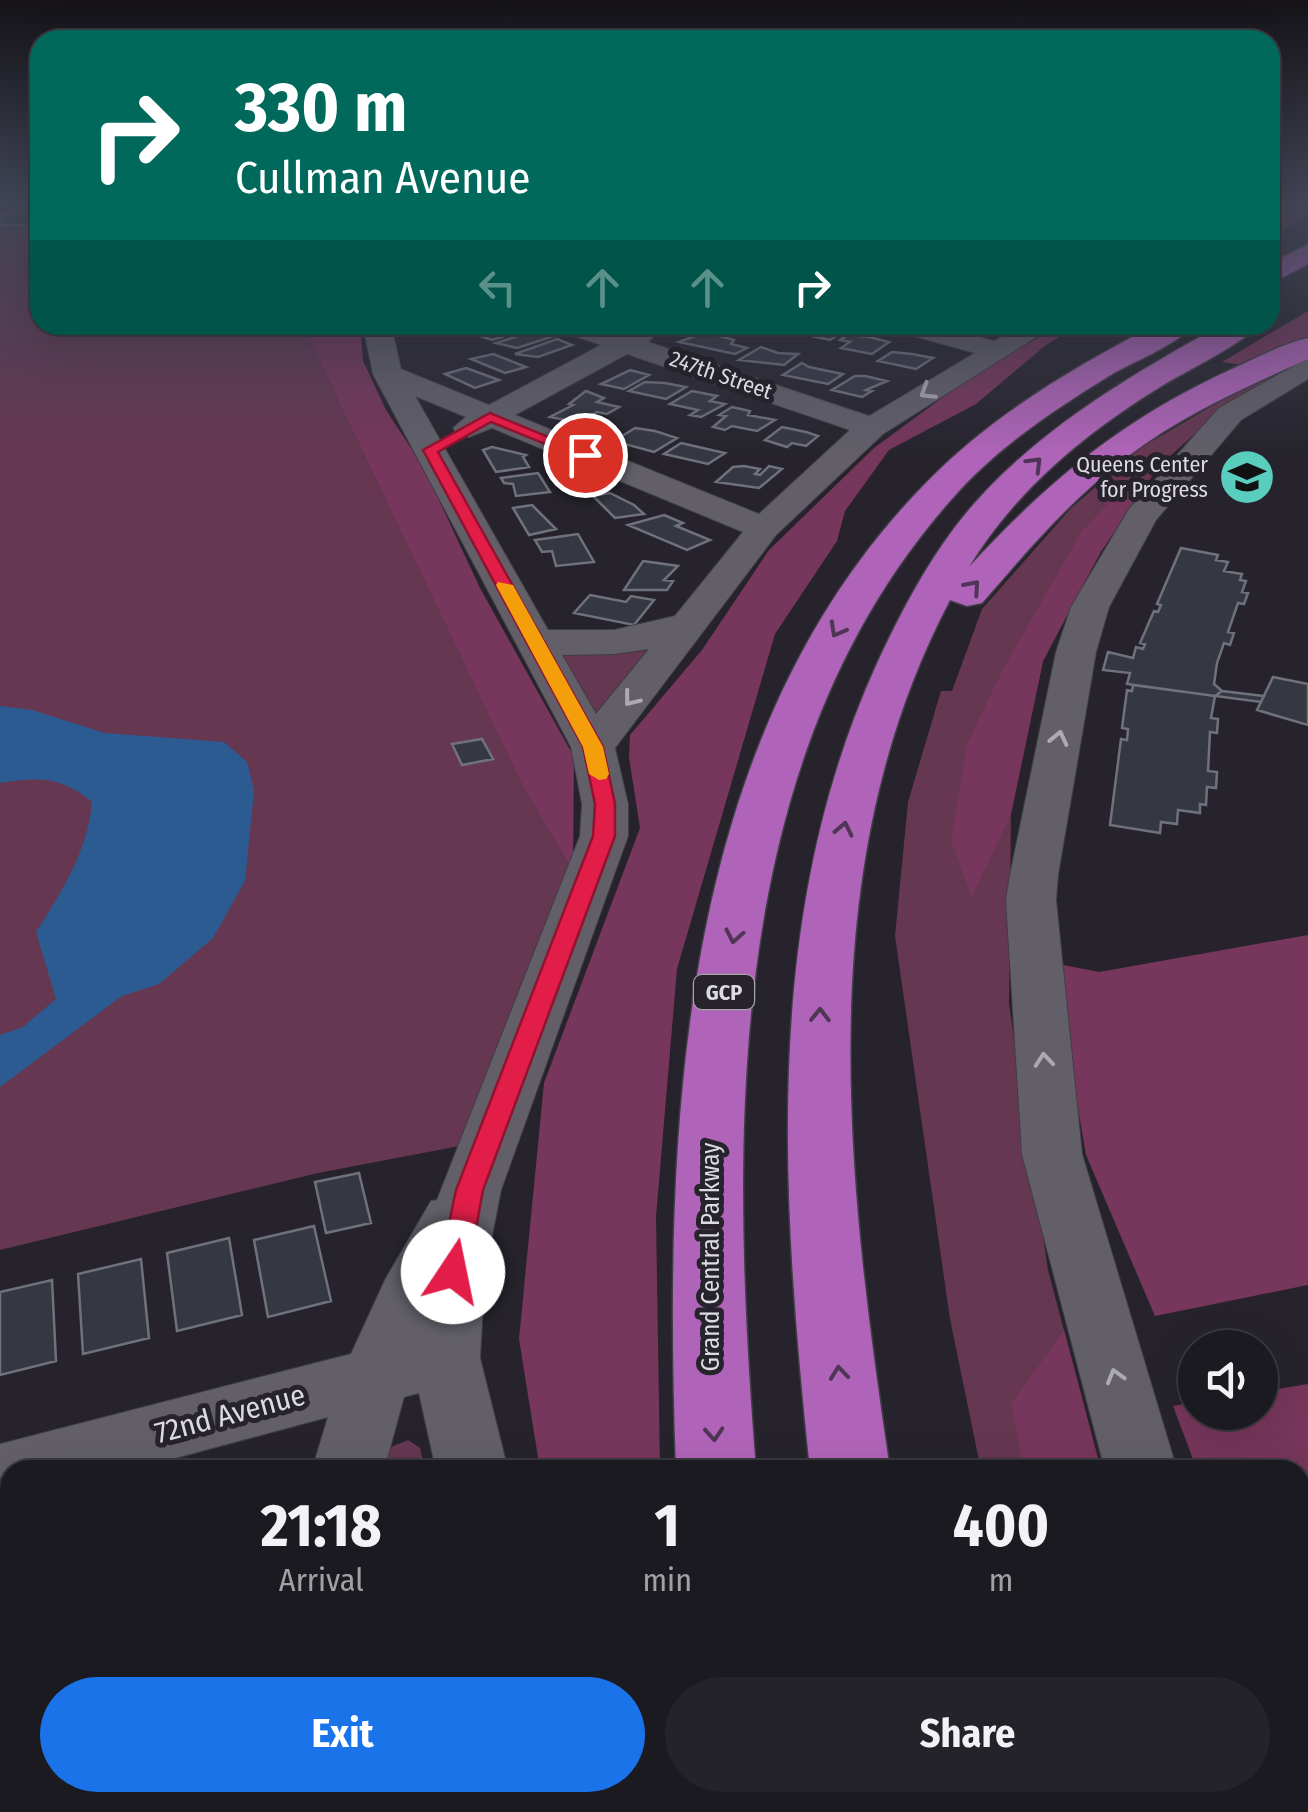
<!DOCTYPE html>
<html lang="en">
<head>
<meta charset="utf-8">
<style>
  :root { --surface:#1c1a21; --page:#25232a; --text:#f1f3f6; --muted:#a0a1a5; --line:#3a383f; --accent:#1a73e8 }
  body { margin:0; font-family:"Fira Sans Condensed",sans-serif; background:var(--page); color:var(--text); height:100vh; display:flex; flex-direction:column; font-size:38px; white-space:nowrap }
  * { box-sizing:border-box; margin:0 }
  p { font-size:32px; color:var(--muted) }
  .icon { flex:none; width:55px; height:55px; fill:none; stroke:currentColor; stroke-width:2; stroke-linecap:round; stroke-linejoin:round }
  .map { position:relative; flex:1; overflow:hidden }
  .details { position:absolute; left:0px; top:1460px; width:1310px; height:352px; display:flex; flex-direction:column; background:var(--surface); border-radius:30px 30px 0 0; box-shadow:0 10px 40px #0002,0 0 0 2px var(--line) }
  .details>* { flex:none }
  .guide { position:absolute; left:30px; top:30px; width:1250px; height:305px; border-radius:30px; box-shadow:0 10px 40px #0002,0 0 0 2px var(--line); background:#00695c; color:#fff; overflow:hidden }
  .tools { position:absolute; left:1178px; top:1330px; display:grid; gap:20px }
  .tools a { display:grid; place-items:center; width:100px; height:100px; border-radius:50%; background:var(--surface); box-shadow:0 10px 40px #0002,0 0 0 2px var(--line); font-size:50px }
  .pin { position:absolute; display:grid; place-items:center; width:85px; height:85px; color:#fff; margin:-42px; border:5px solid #fff; border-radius:50%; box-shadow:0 2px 10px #0007 }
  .me { position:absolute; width:110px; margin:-55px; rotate:11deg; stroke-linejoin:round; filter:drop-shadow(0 0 8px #0008) }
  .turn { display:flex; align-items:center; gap:35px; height:210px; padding:0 40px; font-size:45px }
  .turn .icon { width:130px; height:130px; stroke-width:2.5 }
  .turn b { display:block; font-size:70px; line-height:85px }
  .lanes { display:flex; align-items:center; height:95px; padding:0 40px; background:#0003; justify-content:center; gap:50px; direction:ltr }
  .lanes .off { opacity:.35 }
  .eta { display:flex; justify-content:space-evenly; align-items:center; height:170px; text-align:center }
  .eta b { font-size:60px; font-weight:700; line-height:70px }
  .action { display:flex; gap:20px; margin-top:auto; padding:20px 40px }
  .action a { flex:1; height:115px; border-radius:60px; background:var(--accent); color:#fff; font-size:40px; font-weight:700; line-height:115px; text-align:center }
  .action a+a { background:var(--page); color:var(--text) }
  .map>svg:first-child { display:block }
</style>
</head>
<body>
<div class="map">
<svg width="1308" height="1812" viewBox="0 0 1308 1812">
  <rect width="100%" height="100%" fill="#26232c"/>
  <path fill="#663751" d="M 40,203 L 40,325 L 312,325 L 310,342 L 522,783 L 573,872 L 470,1144 L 318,1173 L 0,1250 L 0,207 Z
    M 1263,376 L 1271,378 L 1207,423 L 1159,466 L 1100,553 L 1043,661 L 1011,814 L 1009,1004 L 1048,1270 L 1101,1470 L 981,1470 L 950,1319 L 895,936 L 908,802 L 941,691 L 952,691 L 982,609 L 1071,508 L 1142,447 Z
    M 648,650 L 604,712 L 590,716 L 559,656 C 583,648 619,655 648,650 Z
    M 408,1440 L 420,1448 L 425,1470 L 381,1470 L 391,1447 Z"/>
  <path fill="#77365b" d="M 1270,203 L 1306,203 L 1307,215 L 1270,238 Z
    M 1308,311 L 1308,339 L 1243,365 L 1222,362 Z
    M 312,325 L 360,325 L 363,361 L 386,410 L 424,468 L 480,588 L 574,757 L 573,872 L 522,784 L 310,342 Z
    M 1061,325 L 1079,325 L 1046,345 L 976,404 L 889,450 L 845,511 L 837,541 L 775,634 L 677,969 L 656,1217 L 660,1470 L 540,1470 L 519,1339 L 544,1083 L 640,828 L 629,757 L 630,735 L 702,650 L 769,550 L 874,448 L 977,372 Z
    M 1136,475 L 1132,506 L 1100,553 L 1043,661 L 1011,814 L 972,897 L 951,841 L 967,744 L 1002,671 L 1082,531 Z
    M 1308,935 L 1308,1285 L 1155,1316 L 1086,1155 L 1053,963 L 1099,972 Z
    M 1064,1330 L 1101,1470 L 1024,1470 L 1011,1404 Z
    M 1308,1384 L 1308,1768 L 1300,1746 L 1300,1470 L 1197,1470 L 1173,1406 L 1195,1402 L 1195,1412 L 1260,1412 L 1260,1392 Z
    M 352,1803 L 554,1802 L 558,1812 L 352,1812 Z"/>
  <path fill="#2b5b91" d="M 0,706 L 32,710 L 105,733 L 224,742 L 247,762 L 254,791 L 245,881 L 213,938 L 159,984 L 122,996 L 0,1087 L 0,1035 L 23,1027 L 56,999 L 36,932 C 62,892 88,850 92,802 C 61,776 39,777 0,783 Z"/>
  <path fill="#353741" stroke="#6f717c" stroke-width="2.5" d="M 29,206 L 40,214 L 40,226 L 0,224 L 0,215 L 13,214 L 9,209 Z
    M 505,325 L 529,329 L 492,340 L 474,334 Z
    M 721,325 L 746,325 L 753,327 L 730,335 L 712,329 Z
    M 797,325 L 812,325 L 845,331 L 830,340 L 787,331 Z
    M 534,331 L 551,337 L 517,348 L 496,343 Z
    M 706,332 L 734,340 L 731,344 L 747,348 L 735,354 L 679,342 Z
    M 848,335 L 869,337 L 889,342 L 872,354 L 841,348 L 850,342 L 840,340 Z
    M 557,339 L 572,345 L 538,357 L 515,354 Z
    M 761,347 L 778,353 L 798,354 L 784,365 L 739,360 Z
    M 892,352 L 912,354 L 933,358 L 916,369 L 878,361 Z
    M 493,354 L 526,367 L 505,373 L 471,359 Z
    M 802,363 L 809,367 L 843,374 L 828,384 L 783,375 Z
    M 466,368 L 499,380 L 475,388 L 445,374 Z
    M 630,370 L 649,375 L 624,389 L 601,384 Z
    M 855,376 L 865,376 L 887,381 L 866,390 L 872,391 L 862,397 L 832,390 Z
    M 645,382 L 665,383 L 686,387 L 666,399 L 629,391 Z
    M 586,391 L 604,398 L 597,402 L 619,407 L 607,414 L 597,412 L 588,417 L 595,419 L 586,424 L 550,417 L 573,405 L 569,404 Z
    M 692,391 L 717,396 L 710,401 L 725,404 L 701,417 L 690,415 L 698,410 L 670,404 Z
    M 732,407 L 750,411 L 748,415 L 775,420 L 757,431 L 732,426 L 725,430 L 713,427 L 726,416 L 719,415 Z
    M 782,427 L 806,432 L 818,436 L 806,446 L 792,443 L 787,447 L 765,440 Z
    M 635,428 L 655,431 L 677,438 L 654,452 L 614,441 Z
    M 681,443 L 725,453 L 708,464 L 664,454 Z
    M 492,447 L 526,455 L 523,457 L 529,467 L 496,472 L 483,450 Z
    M 744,466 L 760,469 L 755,474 L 760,475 L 769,466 L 782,469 L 759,488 L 716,482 L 733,467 Z
    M 538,473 L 550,492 L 516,496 L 513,484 L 504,483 L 501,478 Z
    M 610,493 L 634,505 L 644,514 L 615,518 L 593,496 Z
    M 532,505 L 556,529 L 529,535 L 513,508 Z
    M 664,515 L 683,523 L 676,526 L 710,540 L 687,550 L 628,525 Z
    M 578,534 L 594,562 L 556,566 L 552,551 L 542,552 L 535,540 Z
    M 1181,548 L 1218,555 L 1216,560 L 1228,562 L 1224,571 L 1242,574 L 1240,580 L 1246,581 L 1242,592 L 1248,593 L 1244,604 L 1238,603 L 1228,632 L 1234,633 L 1230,645 L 1224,643 L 1217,663 L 1214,684 L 1222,691 L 1215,696 L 1127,684 L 1130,673 L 1103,670 L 1108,652 L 1133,658 L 1136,647 L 1143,649 L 1145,644 L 1140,643 L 1154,611 L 1158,612 L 1161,605 L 1157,604 Z
    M 643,561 L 678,566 L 664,580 L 673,581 L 667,590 L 624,590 Z
    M 590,595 L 626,602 L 631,596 L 654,600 L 634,625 L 574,613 Z
    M 1273,677 L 1308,684 L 1308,725 L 1257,710 Z
    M 1133,685 L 1215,696 L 1211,718 L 1218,719 L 1217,733 L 1210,732 L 1208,771 L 1217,772 L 1216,788 L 1207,787 L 1206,805 L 1200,804 L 1200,813 L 1178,810 L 1177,824 L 1161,822 L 1160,833 L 1110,825 L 1121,739 L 1127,740 L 1128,729 L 1122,728 L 1127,690 L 1132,691 Z
    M 1222,691 L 1264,696 L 1261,702 L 1215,696 Z
    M 482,739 L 493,759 L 462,765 L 452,744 Z
    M 359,1173 L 371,1223 L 326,1233 L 315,1182 Z
    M 314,1226 L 331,1301 L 268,1317 L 254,1240 Z
    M 229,1238 L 242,1315 L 177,1331 L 167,1253 Z
    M 141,1259 L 149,1338 L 83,1354 L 78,1274 Z
    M 52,1280 L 56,1361 L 0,1375 L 0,1292 Z
    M 10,1590 L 10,1705 L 0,1708 L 0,1592 Z
    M 180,1802 L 180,1812 L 22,1812 L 22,1805 L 31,1802 Z"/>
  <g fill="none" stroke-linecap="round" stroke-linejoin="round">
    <g stroke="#403e45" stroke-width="2">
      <path id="minor" d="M 363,325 L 391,325 L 401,369 L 489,405 L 601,345 L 559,331 L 555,325 L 596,325 L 622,334 L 641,327 L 651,329 L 655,335 L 648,342 L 869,416 L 975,353 L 895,331 L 891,325 L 936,325 L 994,341 L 1022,325 L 1055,325 L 883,434 L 776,535 L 615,748 L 628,804 L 628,836 L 501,1190 L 485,1272 L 480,1358 L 508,1470 L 436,1470 L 419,1393 L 404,1397 L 384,1470 L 312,1470 L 328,1417 L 131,1470 L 10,1470 L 10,1500 L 0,1496 L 0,1444 L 351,1354 L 386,1278 L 431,1201 L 437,1200 L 580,836 L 582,804 L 571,747 L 373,374 ZM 627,354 L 850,430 L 759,514 L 515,415 ZM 415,396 L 466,417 L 453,428 L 458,435 L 469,437 L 492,428 L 743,532 L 675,616 L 614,630 L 548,630 ZM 649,649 L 596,714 L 562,655 L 614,654 Z
        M 1308,358 L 1308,379 L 1241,420 L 1156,520 L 1109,607 L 1096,652 L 1058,875 L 1056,900 L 1082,1154 L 1177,1470 L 1105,1470 L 1022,1154 L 1006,900 L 1010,875 L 1056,652 L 1071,607 L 1129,509 L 1219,408 Z
        M 258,1802 L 344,1802 L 343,1812 L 257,1812 Z
        M 569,1802 L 657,1802 L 661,1812 L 572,1812 Z
        M 1193,1802 L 1279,1802 L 1282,1812 L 1196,1812 Z"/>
    </g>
    <g stroke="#403e45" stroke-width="3">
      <path id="highway" d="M 1308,244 L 1308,264 L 1270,284 L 1270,264 Z
        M 1155,325 L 1193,325 C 1181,343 1130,363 1109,376 C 1057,408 1001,445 959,491 C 720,752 730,1139 756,1470 L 676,1470 C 664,1129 675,728 936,473 C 999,411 1078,365 1155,325 Z
        M 1221,325 L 1258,325 C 1245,343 1182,373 1160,387 C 1084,434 1015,491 969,567 C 1048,481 1123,419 1230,370 C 1255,359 1281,344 1308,338 L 1308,359 C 1246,387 1182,415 1127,457 C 1072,498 1027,551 982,603 L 967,606 L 950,600 C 808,869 847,1181 890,1470 L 810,1470 C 782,1200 761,921 875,668 C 903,607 936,544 982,495 C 1050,422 1135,373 1221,325 Z
        M 692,1802 L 786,1802 L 787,1812 L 693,1812 Z
        M 846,1802 L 940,1802 L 941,1812 L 847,1812 Z"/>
    </g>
    <use href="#minor" fill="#625f69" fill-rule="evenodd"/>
    <use href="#highway" fill="#b064b9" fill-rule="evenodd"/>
  </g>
  <defs><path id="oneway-chevron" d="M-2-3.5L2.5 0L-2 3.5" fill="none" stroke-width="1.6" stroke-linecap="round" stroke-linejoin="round" transform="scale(2.5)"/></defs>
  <g stroke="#aca9b1">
    <use href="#oneway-chevron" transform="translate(927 392) rotate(148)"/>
    <use href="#oneway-chevron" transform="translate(631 699) rotate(128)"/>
    <use href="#oneway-chevron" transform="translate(1059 738) rotate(-77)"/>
    <use href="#oneway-chevron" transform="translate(1044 1060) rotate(-95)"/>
    <use href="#oneway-chevron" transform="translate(1115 1376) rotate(-106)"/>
  </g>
  <g stroke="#4f3656">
    <use href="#oneway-chevron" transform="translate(1035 464) rotate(-45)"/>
    <use href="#oneway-chevron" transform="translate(973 587) rotate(-49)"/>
    <use href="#oneway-chevron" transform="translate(837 630) rotate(119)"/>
    <use href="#oneway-chevron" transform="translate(844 829) rotate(-78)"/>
    <use href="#oneway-chevron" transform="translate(734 936) rotate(101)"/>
    <use href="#oneway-chevron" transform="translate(820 1015) rotate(-89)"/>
    <use href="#oneway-chevron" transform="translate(839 1373) rotate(-96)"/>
    <use href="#oneway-chevron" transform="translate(714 1434) rotate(86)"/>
  </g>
  <linearGradient id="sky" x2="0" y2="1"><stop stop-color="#151318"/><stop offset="0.44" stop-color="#414556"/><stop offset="1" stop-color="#414556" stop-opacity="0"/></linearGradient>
  <rect width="1308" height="457" fill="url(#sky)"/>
  <path fill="#e11d48" stroke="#92132f" stroke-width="2.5" d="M 490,413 L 592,455 L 580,458 L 491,422 L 438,452 L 603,747 L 615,804 L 615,836 L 483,1190 L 468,1272 L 464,1280 L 453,1283 L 443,1280 L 439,1272 L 456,1190 L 593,836 L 595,804 L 583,747 L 423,450 Z"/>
  <path fill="#f59e0b" d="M 498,582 L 513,585 L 603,747 L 609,774 L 606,779 L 599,780 L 589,774 L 583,747 L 496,585 Z"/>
  <defs>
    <g id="school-disc" transform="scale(2.875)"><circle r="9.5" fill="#59cebe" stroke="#26232c"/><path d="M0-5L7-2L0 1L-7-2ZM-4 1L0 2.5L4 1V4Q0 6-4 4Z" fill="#111"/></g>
  </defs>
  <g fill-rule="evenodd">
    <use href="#school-disc" x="1247" y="477"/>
  </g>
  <g text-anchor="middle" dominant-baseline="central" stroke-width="10" stroke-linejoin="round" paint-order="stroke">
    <g font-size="22" fill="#dddbe1" stroke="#26232c">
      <text transform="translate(721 375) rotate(19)">247th Street</text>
    </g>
    <g font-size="22" fill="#dddbe1" stroke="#26232c" text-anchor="end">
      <text x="1208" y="464">Queens Center<tspan x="1208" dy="25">for Progress</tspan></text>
    </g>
    <rect fill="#26232c" stroke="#a6a4ab" stroke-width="2.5" x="694" y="975" width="60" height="34" rx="8"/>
    <g font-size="22" font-weight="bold" fill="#dddbe1">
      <text x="724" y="992">GCP</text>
    </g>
    <g font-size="25" fill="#dddbe1" stroke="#26232c">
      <text transform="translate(711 1257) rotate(-90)">Grand Central Parkway</text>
    </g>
    <g font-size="30" fill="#dddbe1" stroke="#26232c">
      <text transform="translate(230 1414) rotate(-15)">72nd Avenue</text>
    </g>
  </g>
</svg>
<div class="tools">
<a><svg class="icon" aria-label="sound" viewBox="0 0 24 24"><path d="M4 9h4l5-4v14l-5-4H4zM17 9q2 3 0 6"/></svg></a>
</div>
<div class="pin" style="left:585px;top:455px;background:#d93025"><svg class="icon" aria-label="arrive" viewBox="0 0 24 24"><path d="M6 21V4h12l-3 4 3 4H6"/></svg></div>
<svg class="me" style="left:453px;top:1272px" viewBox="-20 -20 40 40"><circle r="19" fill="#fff"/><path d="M0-13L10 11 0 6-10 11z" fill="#e11d48"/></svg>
<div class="guide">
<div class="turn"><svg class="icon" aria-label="right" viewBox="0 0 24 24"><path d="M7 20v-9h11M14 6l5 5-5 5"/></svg><div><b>330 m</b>Cullman Avenue</div></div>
<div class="lanes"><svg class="icon off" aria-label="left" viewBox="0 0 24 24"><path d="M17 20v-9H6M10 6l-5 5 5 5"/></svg><svg class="icon off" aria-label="ahead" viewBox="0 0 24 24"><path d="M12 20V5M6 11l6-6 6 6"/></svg><svg class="icon off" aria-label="ahead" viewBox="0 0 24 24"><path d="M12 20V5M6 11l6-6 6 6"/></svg><svg class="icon" aria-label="right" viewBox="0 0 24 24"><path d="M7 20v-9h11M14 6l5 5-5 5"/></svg></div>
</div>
<section class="details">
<div class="eta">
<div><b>21:18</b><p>Arrival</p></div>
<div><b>1</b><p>min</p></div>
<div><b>400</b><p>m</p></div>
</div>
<div class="action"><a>Exit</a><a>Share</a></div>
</section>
</div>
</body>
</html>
